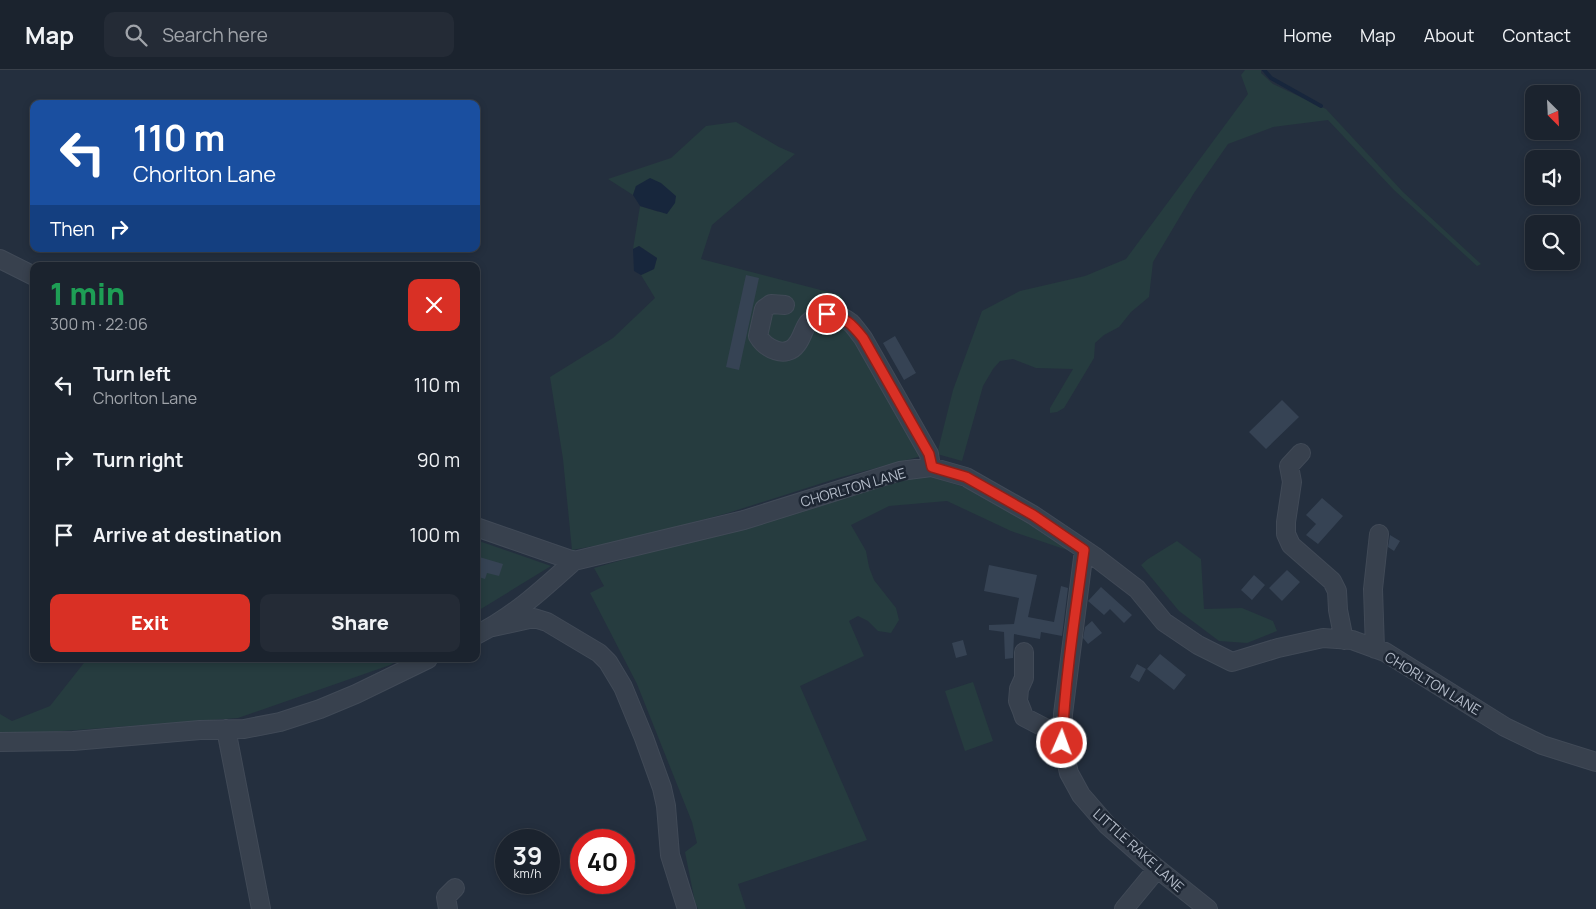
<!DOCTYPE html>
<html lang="en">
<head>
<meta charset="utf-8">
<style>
  :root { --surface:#1b232e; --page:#242b36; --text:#f1f3f6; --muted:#a0a4aa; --line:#39404a; --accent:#d93025 }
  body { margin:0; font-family:Manrope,sans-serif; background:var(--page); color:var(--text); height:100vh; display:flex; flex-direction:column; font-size:19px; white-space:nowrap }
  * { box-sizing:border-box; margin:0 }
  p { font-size:16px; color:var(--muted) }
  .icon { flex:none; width:28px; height:28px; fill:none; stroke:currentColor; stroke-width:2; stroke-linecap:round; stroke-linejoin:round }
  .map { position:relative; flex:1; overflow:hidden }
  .panel { position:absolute; left:30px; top:192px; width:450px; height:400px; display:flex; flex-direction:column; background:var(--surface); border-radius:10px; box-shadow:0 2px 8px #0003,0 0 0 1px var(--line) }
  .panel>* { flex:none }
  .guide { position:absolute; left:30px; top:30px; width:450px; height:152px; border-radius:10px; box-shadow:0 2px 8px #0003,0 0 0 1px var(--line); background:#1a4fa0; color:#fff; overflow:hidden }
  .needle { width:32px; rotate:156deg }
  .tools { position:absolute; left:1525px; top:15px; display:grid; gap:10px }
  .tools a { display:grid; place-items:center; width:55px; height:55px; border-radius:10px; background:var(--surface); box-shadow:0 2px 8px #0003,0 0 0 1px var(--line); font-size:25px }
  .speed { position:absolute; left:495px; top:759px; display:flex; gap:10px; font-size:25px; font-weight:700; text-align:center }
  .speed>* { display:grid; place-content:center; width:65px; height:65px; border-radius:50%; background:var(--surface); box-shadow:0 2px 8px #0003,0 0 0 1px var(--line); line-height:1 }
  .speed small { font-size:12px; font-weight:400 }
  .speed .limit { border:8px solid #d22; background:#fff; color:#111 }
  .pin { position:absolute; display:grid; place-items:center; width:42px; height:42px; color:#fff; margin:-21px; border:2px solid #fff; border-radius:50%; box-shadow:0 1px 5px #0007 }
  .me { position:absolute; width:55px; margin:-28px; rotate:2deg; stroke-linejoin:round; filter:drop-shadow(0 0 4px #0008) }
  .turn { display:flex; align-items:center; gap:18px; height:105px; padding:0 20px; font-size:22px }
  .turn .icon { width:65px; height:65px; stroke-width:2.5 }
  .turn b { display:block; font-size:35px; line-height:42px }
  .then { display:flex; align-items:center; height:48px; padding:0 20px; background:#0003; gap:10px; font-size:19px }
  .round { display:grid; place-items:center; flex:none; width:52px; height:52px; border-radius:10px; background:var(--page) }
  .head { display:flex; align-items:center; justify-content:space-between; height:85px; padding:0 20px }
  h1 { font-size:30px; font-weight:800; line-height:38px; color:#1e9e55 }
  .button { display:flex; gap:10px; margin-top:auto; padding:10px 20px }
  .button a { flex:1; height:58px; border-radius:10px; background:var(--accent); color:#fff; font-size:20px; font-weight:800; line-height:58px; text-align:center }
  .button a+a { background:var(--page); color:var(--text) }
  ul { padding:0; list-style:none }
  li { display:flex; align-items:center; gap:15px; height:75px; padding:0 20px }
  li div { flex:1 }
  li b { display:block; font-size:19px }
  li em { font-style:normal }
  header { display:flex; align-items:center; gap:30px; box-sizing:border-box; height:70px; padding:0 25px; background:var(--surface); border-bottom:1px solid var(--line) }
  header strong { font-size:24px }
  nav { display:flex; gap:28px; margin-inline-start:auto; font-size:18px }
  .search { width:350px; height:45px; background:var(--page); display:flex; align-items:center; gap:12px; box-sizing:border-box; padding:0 18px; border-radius:10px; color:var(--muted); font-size:19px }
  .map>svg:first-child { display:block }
</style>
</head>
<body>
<header>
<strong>Map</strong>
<div class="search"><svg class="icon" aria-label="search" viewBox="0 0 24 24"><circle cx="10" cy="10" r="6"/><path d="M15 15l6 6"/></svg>Search here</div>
<nav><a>Home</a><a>Map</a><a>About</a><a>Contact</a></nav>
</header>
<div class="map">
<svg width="1596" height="839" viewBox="0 0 1596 839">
  <rect width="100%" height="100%" fill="#242f3e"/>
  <path fill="#263c3f" d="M 1245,0 L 1261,0 L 1261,3 L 1273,14 L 1326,39 L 1403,122 L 1481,194 L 1477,196 L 1394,120 L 1328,50 L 1273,57 L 1228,74 L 1194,123 L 1153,192 L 1149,227 L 1131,242 L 1119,257 L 1104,265 L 1095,273 L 1094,288 L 1064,338 L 1057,342 L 1050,343 L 1050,338 L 1073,299 L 1036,298 L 1013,289 L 1000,291 L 993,299 L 983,316 L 962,391 L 937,384 L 918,387 L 838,408 L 728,443 L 628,470 L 572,480 L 563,389 L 550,307 L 613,268 L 655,228 L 641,205 L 654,199 L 657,188 L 639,176 L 633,179 L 640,136 L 659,142 L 636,116 L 633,125 L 608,109 L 671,88 L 706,56 L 736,52 L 779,77 L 795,84 L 712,155 L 701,189 L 840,225 L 937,384 L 953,320 L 982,241 L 1020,221 L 1085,206 L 1126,189 L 1248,24 L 1241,5 Z
    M 930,406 L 973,420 L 1058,468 L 1067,480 L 1011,461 L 947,431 L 889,436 L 851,455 L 866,481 L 869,497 L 874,510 L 896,538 L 899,550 L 891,563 L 878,561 L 868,551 L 858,546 L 849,551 L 864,586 L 800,616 L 867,770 L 738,814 L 746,839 L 698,839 L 695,832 L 685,782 L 697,773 L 692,752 L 637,614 L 590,523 L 604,516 L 594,498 L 813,436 L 894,410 Z
    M 476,470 L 551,496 L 476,542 Z
    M 1177,471 L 1201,489 L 1204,539 L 1242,538 L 1273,551 L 1277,561 L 1247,573 L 1219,571 L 1179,541 L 1141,495 L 1148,489 Z
    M 87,589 L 400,589 L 390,595 L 238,648 L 50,662 L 0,664 L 0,644 L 12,651 L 50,636 Z
    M 973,612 L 993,671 L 965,681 L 945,621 Z"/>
  <path fill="#17263c" d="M 650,108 L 661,113 L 676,126 L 675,133 L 667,144 L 640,136 L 633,125 L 636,116 Z
    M 639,176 L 657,188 L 654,199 L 641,205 L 634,201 L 633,179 Z"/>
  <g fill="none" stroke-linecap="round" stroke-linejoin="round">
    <path stroke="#17263c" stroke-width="4" d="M 1264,0 L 1271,8 L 1321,36"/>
  </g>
  <path fill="#364354" d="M 746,205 L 759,208 L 739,300 L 726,297 Z
    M 895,266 L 916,303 L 904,310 L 883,273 Z
    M 1282,330 L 1299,347 L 1266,379 L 1249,362 Z
    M 1322,428 L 1343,446 L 1318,474 L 1306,465 L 1316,454 L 1306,445 Z
    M 1390,465 L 1400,471 L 1394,481 L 1388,477 Z
    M 476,486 L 503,494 L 499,506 L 487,503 L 485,509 L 476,506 Z
    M 989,495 L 1037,505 L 1028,547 L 1054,552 L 1061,516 L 1068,518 L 1062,566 L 1041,562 L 1040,569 L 1014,564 L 1013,588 L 1005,589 L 1004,562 L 989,560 L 989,555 L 1014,554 L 1019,528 L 984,521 Z
    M 1287,500 L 1300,512 L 1282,531 L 1269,518 Z
    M 1254,505 L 1265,515 L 1252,530 L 1241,520 Z
    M 1101,517 L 1132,545 L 1124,553 L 1110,539 L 1104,545 L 1088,531 Z
    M 1092,551 L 1102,563 L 1088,574 L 1083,568 L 1085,557 Z
    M 963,570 L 967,585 L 956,588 L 952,573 Z
    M 1160,584 L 1186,605 L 1174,620 L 1147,599 Z
    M 1137,594 L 1146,599 L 1139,612 L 1130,607 Z"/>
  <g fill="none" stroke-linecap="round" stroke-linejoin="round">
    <g stroke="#414a57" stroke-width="20">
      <path id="minor" d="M 0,189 L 34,206
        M 785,235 L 771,234 L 764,239 L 758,266 C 765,278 786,290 797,274 C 802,268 803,260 808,253 C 818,241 839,243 851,253 C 855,257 859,263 863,268 L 929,384 L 931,397
        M 1301,383 L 1289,396 L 1292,412 L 1286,452 L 1286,464 L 1291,475 L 1332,511 L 1337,521 L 1338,540 L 1344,570
        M 476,457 L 574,491 L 744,450 L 900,401 L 931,397 L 966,407 L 1033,445 L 1094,486 L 1137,519 L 1164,552 L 1198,575 L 1232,592 L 1278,578 L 1323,568 L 1352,570 L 1385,582 L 1505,657 L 1542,675 L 1596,692
        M 1084,480 L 1063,644 L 1062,673 L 1069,703 L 1081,725 L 1107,755 L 1149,792 L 1208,839
        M 493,557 L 534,548 L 547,552 L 599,583 L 608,592 L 623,617 L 644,668 L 662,718 L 666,736 L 670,785 L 687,839
        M 476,565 C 513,547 544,518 574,491
        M 1375,579 L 1373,519 L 1379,464
        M 1024,582 L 1024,608 L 1019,619 L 1018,631 L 1022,641 L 1024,647 L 1049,660 L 1062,669
        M 226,659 L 261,839
        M 0,672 L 73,671 L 200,660 L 244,659 L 280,652 L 320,639 L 356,624 L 428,589
        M 448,839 L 446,827 L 455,818
        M 1124,839 L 1157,799"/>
    </g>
    <use href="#minor" stroke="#38414e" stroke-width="18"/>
  </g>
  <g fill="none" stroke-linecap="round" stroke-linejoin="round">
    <g stroke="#8d1f18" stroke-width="12">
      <path id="route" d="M 827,244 C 846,248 851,253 863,268 L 929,384 L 932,397 L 966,407 L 1033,445 L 1084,480 C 1075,545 1065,608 1062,673"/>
    </g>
    <use href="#route" stroke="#d93025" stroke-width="9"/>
  </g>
  <g text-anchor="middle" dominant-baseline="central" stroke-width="5" stroke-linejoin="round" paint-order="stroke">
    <g font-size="14" fill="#b4bcc9" stroke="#1d2633">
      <text transform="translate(853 417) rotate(-16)">CHORLTON LANE</text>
      <text transform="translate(1433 613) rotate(31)">CHORLTON LANE</text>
      <text transform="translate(1139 780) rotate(42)">LITTLE RAKE LANE</text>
    </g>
  </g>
</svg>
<div class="tools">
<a><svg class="needle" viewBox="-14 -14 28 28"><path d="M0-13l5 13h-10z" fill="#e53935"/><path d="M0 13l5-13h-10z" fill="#a0a4aa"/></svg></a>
<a><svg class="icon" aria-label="sound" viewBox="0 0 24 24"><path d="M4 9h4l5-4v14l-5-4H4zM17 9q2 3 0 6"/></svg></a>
<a><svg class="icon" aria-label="search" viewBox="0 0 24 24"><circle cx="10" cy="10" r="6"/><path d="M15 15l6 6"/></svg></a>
</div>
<div class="speed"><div>39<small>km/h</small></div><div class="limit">40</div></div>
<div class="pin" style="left:827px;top:244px;background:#d93025"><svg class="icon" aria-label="arrive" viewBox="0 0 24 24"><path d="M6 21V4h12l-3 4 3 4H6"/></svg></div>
<svg class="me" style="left:1062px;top:673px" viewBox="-20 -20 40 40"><circle r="17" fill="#d93025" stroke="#fff" stroke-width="3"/><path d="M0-11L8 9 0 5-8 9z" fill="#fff"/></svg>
<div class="guide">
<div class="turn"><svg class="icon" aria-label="left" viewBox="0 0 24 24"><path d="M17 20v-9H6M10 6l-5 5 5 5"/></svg><div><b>110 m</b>Chorlton Lane</div></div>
<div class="then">Then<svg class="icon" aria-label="right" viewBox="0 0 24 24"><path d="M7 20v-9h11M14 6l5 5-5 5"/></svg></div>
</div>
<section class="panel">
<div class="head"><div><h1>1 min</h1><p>300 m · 22:06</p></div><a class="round" style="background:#d93025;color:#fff"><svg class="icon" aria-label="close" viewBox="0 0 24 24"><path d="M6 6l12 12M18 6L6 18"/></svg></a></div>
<ul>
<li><svg class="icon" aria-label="left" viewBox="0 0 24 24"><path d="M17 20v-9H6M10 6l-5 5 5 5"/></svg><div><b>Turn left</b><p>Chorlton Lane</p></div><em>110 m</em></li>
<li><svg class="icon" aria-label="right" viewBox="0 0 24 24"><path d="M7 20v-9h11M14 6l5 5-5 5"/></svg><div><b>Turn right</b></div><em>90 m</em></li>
<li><svg class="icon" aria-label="arrive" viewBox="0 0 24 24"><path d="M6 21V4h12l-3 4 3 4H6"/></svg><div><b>Arrive at destination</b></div><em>100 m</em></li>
</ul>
<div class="button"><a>Exit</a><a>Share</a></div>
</section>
</div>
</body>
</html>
